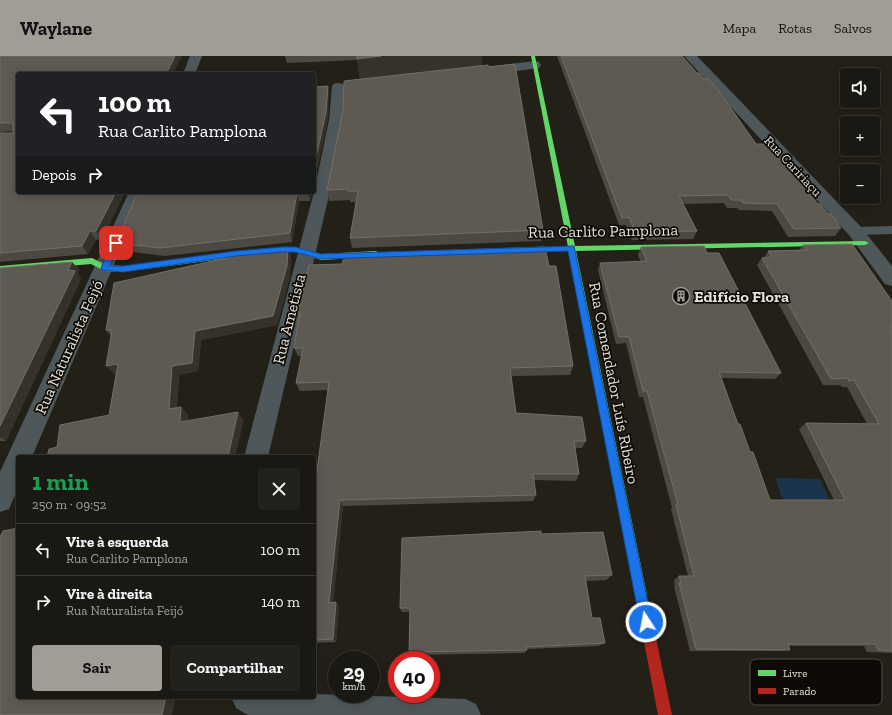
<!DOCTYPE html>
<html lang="pt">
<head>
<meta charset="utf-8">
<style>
  :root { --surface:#1a1812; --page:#23211b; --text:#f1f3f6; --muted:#9fa09f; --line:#383732; --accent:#a09d94 }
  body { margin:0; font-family:"Zilla Slab",serif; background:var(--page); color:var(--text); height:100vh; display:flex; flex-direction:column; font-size:15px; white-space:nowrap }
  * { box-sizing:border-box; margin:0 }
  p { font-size:13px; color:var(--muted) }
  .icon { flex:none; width:22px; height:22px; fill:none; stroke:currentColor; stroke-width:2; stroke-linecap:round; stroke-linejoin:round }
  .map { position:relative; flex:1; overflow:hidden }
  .panel { position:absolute; left:16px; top:399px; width:300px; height:244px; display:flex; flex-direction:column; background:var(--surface); border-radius:4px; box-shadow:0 2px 10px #0003,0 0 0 1px var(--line) }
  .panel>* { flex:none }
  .top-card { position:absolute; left:16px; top:16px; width:300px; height:122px; border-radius:4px; box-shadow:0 2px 10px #0003,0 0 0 1px var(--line); background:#202124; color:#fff; overflow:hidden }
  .buttons { position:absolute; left:840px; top:12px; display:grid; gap:8px }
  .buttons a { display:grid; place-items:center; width:40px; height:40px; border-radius:4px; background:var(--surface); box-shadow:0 2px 10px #0003,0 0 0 1px var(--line); font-size:20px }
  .speed { position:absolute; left:328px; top:595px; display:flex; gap:8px; font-size:20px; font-weight:700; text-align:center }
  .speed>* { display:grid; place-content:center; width:52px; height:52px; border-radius:50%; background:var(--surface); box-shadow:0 2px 10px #0003,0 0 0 1px var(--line); line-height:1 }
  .speed small { font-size:10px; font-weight:400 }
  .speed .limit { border:6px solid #d22; background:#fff; color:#111 }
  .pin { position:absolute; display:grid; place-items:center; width:34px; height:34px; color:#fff; margin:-17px; border-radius:8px; box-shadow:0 2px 6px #0006 }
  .me { position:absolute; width:44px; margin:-22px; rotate:349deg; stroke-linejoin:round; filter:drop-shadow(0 0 3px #0008) }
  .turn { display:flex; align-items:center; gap:14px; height:84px; padding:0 16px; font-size:18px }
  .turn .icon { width:52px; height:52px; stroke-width:2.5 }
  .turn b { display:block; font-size:28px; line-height:34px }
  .then { display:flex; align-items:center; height:38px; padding:0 16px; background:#0003; gap:8px; font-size:15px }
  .round { display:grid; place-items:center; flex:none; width:42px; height:42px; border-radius:4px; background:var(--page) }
  .head { display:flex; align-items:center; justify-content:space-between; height:68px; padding:0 16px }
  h1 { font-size:24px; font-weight:700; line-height:30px; color:#1e9e55 }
  .action { display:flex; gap:8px; margin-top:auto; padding:8px 16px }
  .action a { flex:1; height:46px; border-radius:4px; background:var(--accent); color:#111; font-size:16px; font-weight:700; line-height:46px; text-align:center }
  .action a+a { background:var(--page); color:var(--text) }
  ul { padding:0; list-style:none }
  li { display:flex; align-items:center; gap:12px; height:52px; padding:0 16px; border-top:1px solid var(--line) }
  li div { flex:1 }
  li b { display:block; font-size:15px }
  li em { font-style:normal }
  header { display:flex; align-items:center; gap:24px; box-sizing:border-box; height:56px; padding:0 20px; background:var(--accent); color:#111 }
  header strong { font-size:19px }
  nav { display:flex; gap:22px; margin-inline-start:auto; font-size:14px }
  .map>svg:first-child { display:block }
</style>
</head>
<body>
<header>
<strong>Waylane</strong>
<nav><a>Mapa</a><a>Rotas</a><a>Salvos</a></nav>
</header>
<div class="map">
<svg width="892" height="659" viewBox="0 0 892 659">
  <rect width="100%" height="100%" fill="#232018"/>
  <path fill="#1b344c" d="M 775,422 L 820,423 L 830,445 L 783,444 Z"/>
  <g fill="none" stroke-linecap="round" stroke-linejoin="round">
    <path fill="#4e585b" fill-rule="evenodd" d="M 892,170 L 892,178 L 855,179 L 851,178 L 849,175 L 851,172 L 855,171 Z"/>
    <path fill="#4e585b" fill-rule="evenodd" d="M 190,0 L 202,0 L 195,18 L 183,18 Z
      M 684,0 L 697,0 L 861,171 L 892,210 L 892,230 L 885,228 L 849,179 Z
      M 535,5 L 539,6 L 541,9 L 539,12 L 486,19 L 482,18 L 480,15 L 482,12 L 486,11 Z
      M 338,27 L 343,28 L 344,31 L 343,64 L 333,122 L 268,401 L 244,401 L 314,136 L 329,64 L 332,31 L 333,28 Z
      M 129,136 L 145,136 L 32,401 L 18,401 L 18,432 L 9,453 L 0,456 L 0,416 Z
      M 314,638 L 465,643 L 476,648 L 481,659 L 248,659 L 236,652 L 231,641 L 314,641 Z"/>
    <path fill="#63d668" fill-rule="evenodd" d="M 531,0 L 535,0 L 575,190 L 865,185 L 869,187 L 865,189 L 576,195 L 647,539 L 645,543 L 641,545 L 637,543 L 635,539 L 568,195 L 516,196 L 512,194 L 516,192 L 568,191 Z
      M 282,191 L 295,191 L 321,198 L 376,195 L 380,198 L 376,201 L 321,204 L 295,195 L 282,195 L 123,216 L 105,215 L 91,208 L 0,216 L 0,210 L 92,202 L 106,209 L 123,210 Z"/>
    <path fill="#b3261e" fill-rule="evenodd" d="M 641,533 L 645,535 L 647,539 L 672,659 L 658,659 L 635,539 L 637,535 Z"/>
  </g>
  <path fill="#4d4942" d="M 0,0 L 182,0 L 18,136 L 125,136 L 102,183 L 96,184 L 88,198 L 0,206 L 0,77 L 13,77 L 13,75 L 0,76 Z
    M 285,0 L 482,0 L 360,23 L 357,4 L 287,7 Z
    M 557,0 L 682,0 L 756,88 L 828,158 L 841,172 L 835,180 L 788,181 L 772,155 L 739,154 L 737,152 L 727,152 L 724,147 L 683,148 L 697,175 L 693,183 L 632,184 L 626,169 L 619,169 Z
    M 343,54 L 543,174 L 541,185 L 352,192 L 350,182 L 356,146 L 350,146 L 350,144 L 329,145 L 327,134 Z
    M 138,136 L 312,136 L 310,145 L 299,145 L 292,186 L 165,200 L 132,196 L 126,188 L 128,180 L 123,172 Z
    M 803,189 L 892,245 L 892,597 L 867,596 L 864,590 L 788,590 L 790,594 L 781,595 L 690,595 L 674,530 L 675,529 L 674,524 L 679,520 L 688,520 L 671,453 L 672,452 L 643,341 L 639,341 L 626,287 L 616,288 L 598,214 L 600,207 L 641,206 L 638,199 L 641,191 L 707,197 L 781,317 L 775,323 L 721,322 L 738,368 L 770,444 L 834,444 L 799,373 L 806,367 L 867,368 L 847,331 L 842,331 L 840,329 L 823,329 L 757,209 L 762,202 L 764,202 L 768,195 L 799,194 Z
    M 225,198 L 291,200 L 290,220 L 277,269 L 201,284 L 198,315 L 179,319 L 177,352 L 181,351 L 188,359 L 188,365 L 244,364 L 57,391 L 109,359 L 116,318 L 115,319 L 111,280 L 106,274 L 227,202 Z
    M 72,206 L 79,214 L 77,218 L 81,223 L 6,385 L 0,385 L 0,212 Z
    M 549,210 L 573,310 L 570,319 L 511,320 L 516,357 L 586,385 L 582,392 L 575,392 L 579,418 L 576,425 L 534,424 L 536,439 L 533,445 L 343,450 L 333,546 L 339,550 L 336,586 L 314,587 L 314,436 L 328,334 L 300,335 L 296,327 L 302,300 L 298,300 L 294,292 Z
    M 541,478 L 612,519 L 606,524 L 586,525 L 592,562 L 605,587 L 598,590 L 527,593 L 527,594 L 524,597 L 411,599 L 409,596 L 410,556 L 402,556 L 400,552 Z"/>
  <path fill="#36322b" d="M 175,0 L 182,0 L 173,18 L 166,18 Z
    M 381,0 L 482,0 L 482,10 L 360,23 L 357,3 Z
    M 328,30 L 329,38 L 328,64 L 314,129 L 314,111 Z
    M 116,136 L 125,136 L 102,183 L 96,175 Z
    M 308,136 L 312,136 L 310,145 L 308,137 Z
    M 297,137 L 299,145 L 292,186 L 290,177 Z
    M 90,175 L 96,184 L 88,198 L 82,190 Z
    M 288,191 L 291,200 L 290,220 L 277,269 L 201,284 L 198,315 L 179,319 L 176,361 L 169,353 L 172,310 L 195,275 Z
    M 72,206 L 79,214 L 77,218 L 81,223 L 6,385 L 0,381 L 0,370 L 68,214 Z
    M 118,308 L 125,316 L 115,319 L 106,310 Z
    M 181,351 L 188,359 L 187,374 L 180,366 Z
    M 238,356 L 244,364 L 235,401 L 228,401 Z
    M 340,444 L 343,450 L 333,550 L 329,547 Z
    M 336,546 L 339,550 L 336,586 L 333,583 Z
    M 166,641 L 176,641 L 172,659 L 162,659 Z"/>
  <path fill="#5e5a52" stroke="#736f67" d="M 0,0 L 175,0 L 166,18 L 18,18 L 18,136 L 116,136 L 96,175 L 90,175 L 82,190 L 0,197 L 0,77 L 13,77 L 13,67 L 0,67 Z
    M 357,0 L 381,0 L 357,3 Z
    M 561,0 L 682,0 L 697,17 L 699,17 L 704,23 L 708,23 L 719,35 L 756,88 L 768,88 L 818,148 L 820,148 L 828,158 L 831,158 L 841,172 L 794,173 L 777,148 L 743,147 L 741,144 L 731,144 L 728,139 L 679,140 L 697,175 L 635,176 L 629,161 L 622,162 Z
    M 515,8 L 543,174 L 350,182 L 358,135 L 348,135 L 348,133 L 327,134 L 343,54 L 344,25 L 488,9 L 489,11 Z
    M 328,30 L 326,56 L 314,111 L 314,31 Z
    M 138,136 L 308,136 L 308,137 L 297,137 L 290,177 L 160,192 L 126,188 L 130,171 L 123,172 L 123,170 Z
    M 852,188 L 892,245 L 892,272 L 890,272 L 892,275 L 892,595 L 878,594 L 875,588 L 788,588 L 790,594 L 696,593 L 679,527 L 681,527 L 679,520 L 694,520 L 676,449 L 678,449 L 647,335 L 643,335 L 629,281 L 619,281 L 600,207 L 647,205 L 641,191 L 704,190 L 707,197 L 719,197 L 781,317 L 719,316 L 738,368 L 740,368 L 750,396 L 753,396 L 770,444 L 845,444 L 806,367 L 879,368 L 854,324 L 849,325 L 848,322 L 831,323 L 762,202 L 772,201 L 768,195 L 807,194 L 803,189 Z
    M 288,191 L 287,210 L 273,260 L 195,275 L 192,307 L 172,310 L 169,353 L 181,351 L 180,366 L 238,356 L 228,401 L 47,401 L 49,393 L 57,391 L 60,369 L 109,359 L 118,308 L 106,310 L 112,274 L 106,274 L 114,227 L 240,199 L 225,198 Z
    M 545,191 L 549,210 L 556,210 L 573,310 L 510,312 L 516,357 L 582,361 L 586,385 L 574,385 L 579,418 L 533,418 L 536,439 L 340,444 L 329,547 L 336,546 L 333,583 L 314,584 L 314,436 L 329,326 L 296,327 L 303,292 L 294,292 L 300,256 L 298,256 L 309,209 L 342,208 L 343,204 L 346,204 L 347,198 Z
    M 72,206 L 68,214 L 75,215 L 0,370 L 0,212 Z
    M 18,472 L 18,641 L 166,641 L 162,659 L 0,659 L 0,481 L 3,475 Z
    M 541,475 L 541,478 L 603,476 L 612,519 L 585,520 L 592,562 L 600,562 L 605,587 L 526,591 L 527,594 L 409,596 L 410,552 L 400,552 L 402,482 Z"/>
  <path fill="#1a73e8" stroke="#114b97" d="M 116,184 L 119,187 L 110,210 L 123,210 L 236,195 L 282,191 L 295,191 L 321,198 L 574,190 L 652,566 L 650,570 L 646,572 L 642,570 L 640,566 L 568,195 L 321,203 L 295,196 L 282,196 L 236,200 L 123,216 L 102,214 L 101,212 L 112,187 Z"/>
  <defs>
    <g id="building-ring" transform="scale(0.9)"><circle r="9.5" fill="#0e0b06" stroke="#a09d94" stroke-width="1.5"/><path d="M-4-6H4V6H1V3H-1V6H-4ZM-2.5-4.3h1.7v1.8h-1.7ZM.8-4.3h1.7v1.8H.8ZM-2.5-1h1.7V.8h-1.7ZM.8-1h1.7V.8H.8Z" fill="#a09d94"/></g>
  </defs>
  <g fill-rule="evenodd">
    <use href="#building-ring" x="681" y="240"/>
  </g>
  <g text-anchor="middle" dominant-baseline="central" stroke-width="3.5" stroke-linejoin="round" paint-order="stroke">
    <g font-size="13" fill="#e4e0d6" stroke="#0e0b06">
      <text transform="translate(793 110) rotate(47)">Rua Caririaçu</text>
    </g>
    <g font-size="16" fill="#e4e0d6" stroke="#0e0b06">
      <text transform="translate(603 175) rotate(-1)">Rua Carlito Pamplona</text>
      <text transform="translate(289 263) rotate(-76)">Rua Ametista</text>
      <text transform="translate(69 291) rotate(-66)">Rua Naturalista Feijó</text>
      <text transform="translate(614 327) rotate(79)">Rua Comendador Luís Ribeiro</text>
    </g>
    <g font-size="16" font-weight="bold" fill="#e4e0d6" stroke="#0e0b06" text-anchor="start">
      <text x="694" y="240">Edifício Flora</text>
    </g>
  </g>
  <rect x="750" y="603" width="132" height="46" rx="6" fill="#0e0b06" stroke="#4e4b44" stroke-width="1"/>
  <rect x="758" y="614" width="18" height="6" fill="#63d668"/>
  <rect x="758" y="632" width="18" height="6" fill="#b3261e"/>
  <g font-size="11" fill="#e4e0d6">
    <text x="783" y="621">Livre</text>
    <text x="783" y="639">Parado</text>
  </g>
</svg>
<div class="buttons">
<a><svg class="icon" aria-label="sound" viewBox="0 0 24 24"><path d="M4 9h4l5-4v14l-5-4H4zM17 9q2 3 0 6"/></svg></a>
<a>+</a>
<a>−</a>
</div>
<div class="speed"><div>29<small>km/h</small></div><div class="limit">40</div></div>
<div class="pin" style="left:116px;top:187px;background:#d93025"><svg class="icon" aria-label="arrive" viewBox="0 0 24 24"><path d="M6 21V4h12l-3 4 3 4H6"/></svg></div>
<svg class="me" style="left:646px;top:566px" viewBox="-20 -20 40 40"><circle r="17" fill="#1a73e8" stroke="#fff" stroke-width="3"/><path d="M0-11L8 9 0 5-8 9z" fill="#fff"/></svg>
<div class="top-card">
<div class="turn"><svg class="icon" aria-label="left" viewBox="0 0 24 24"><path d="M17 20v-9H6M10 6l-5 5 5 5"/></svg><div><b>100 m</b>Rua Carlito Pamplona</div></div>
<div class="then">Depois<svg class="icon" aria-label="right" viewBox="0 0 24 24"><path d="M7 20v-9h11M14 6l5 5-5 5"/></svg></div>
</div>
<section class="panel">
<div class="head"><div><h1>1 min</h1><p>250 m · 09:52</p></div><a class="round"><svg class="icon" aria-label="close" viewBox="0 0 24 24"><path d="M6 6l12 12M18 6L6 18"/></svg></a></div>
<ul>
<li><svg class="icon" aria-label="left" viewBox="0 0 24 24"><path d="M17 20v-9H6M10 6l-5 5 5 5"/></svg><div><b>Vire à esquerda</b><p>Rua Carlito Pamplona</p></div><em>100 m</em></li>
<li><svg class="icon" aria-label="right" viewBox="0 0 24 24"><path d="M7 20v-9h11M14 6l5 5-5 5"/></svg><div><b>Vire à direita</b><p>Rua Naturalista Feijó</p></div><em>140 m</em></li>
</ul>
<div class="action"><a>Sair</a><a>Compartilhar</a></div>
</section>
</div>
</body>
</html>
